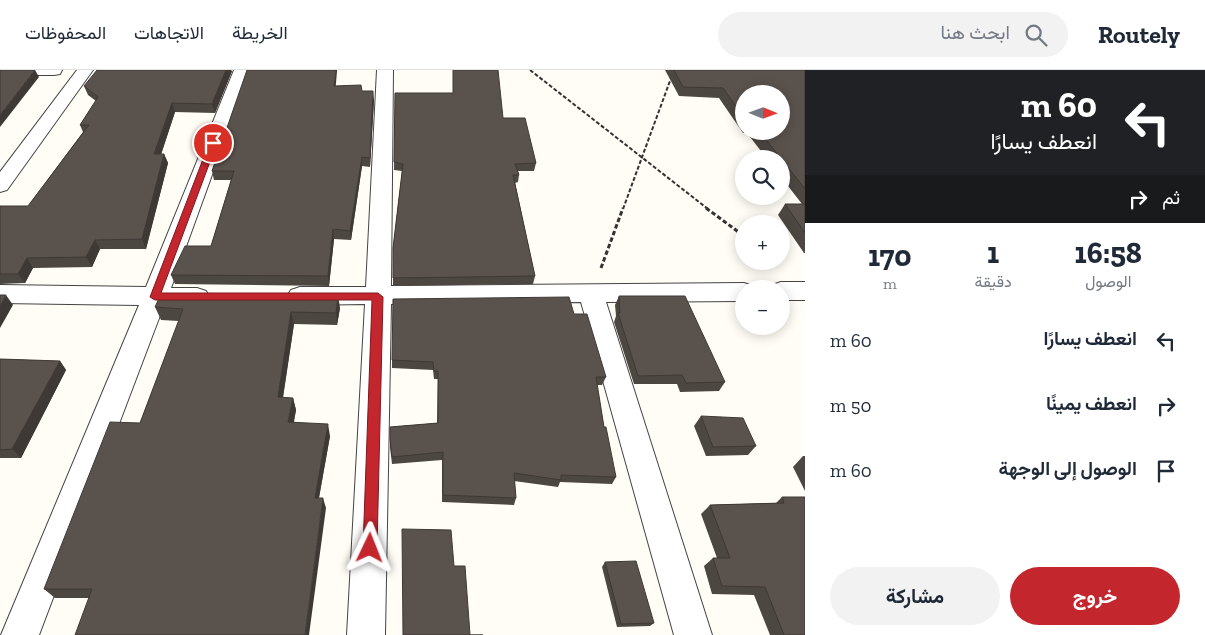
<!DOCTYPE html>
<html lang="ar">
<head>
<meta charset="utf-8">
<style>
  :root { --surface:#fff; --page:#f2f2f3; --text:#1f2937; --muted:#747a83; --line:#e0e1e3; --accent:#c4262e }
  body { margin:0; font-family:"Zilla Slab",Vazirmatn,serif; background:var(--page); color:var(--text); direction:rtl; height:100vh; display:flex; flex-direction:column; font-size:19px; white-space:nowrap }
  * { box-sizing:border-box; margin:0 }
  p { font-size:16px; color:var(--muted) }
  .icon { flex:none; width:28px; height:28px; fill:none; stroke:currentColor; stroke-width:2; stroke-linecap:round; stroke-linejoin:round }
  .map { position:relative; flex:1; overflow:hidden; direction:ltr }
  .details { display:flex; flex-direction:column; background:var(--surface); width:400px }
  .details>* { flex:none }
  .banner { background:#202124; color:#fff; overflow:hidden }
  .needle { width:32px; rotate:91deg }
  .buttons { position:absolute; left:735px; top:15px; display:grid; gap:10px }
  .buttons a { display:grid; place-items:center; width:55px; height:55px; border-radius:50%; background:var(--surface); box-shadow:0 2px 12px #0003; font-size:25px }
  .pin { position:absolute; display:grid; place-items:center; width:42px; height:42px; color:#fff; margin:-21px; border:2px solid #fff; border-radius:50%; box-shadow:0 1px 5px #0007 }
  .me { position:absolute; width:55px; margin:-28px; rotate:2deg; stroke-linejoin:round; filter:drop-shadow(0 0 4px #0008) }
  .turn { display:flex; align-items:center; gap:18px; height:105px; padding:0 25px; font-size:22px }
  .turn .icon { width:65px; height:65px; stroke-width:2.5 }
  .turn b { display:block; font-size:35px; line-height:42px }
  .then { display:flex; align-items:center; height:48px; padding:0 25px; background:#0003; gap:10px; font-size:19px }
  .eta { display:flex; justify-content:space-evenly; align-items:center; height:85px; text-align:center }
  .eta b { font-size:30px; font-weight:700; line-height:35px }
  .cta { display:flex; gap:10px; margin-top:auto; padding:10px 25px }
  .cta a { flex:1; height:58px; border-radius:30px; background:var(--accent); color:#fff; font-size:20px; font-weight:700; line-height:58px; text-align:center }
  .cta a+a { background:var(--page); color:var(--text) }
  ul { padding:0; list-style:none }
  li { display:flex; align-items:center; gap:15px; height:65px; padding:0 25px }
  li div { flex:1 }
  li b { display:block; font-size:19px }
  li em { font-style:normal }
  header { display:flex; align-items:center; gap:30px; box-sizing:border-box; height:70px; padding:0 25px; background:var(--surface); border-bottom:1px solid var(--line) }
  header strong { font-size:24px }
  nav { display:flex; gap:28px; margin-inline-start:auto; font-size:18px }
  .search { width:350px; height:45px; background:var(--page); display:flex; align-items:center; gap:12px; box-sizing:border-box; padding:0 18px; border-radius:28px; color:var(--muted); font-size:19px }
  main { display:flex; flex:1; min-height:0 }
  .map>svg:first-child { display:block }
</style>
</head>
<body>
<header>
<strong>Routely</strong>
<div class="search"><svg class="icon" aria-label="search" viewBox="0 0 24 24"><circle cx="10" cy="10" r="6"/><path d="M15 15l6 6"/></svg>ابحث هنا</div>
<nav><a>الخريطة</a><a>الاتجاهات</a><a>المحفوظات</a></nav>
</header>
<main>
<section class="details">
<div class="banner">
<div class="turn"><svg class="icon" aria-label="left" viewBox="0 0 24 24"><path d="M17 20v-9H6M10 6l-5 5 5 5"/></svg><div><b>60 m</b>انعطف يسارًا</div></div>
<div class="then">ثم<svg class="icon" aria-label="right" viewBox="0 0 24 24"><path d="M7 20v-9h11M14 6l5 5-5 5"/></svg></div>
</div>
<div class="eta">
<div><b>16:58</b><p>الوصول</p></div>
<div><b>1</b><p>دقيقة</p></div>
<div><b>170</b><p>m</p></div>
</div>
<ul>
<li><svg class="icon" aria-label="left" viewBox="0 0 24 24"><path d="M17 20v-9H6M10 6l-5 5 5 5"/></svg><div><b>انعطف يسارًا</b></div><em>60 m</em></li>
<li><svg class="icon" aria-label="right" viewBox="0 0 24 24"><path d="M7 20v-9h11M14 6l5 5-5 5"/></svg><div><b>انعطف يمينًا</b></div><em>50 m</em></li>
<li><svg class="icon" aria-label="arrive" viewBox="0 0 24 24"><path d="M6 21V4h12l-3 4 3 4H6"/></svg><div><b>الوصول إلى الوجهة</b></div><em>60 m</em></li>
</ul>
<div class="cta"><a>خروج</a><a>مشاركة</a></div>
</section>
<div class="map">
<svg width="805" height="565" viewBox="0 0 805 565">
  <rect width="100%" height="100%" fill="#fffdf5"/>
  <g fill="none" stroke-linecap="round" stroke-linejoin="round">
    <g stroke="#444" stroke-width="2">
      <path id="street" d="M 0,0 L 62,0 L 60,4 L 54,5 L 0,5 Z
        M 77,0 L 93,0 L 7,120 L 0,122 L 0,102 Z
        M 234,0 L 250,0 L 171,218 L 197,218 L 206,221 L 210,227 L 206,233 L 197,236 L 164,235 L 39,565 L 1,565 L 139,235 L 0,233 L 0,215 L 146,217 Z
        M 377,0 L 393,0 L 391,216 L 744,213 L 753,216 L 755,219 L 744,219 L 744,231 L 606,232 L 712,565 L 674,565 L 581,232 L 391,234 L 385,565 L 347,565 L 365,234 L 300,235 L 291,232 L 287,226 L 291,220 L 300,217 L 366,217 Z
        M 781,212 L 805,212 L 805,230 L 781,230 L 781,219 L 770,219 L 772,215 Z"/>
    </g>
    <path stroke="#333" stroke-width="2" stroke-dasharray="4 2" stroke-linecap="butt" d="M 530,0 L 708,139
      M 623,139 L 674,0"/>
    <path stroke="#333" stroke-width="3" stroke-dasharray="4.5 2.5" stroke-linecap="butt" d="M 706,138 L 744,166
      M 601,198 L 623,138"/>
    <use href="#street" fill="#fff" fill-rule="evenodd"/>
  </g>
  <path fill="#4d4742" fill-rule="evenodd" d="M 453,0 L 503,48 L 536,93 L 534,101 L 518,101 L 519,105 L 518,112 L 515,113 L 535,206 L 533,214 L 393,216 L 393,178 L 402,101 L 394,100 L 395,23 L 453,23 Z
    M 665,0 L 805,0 L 805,183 L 804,183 L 778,145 L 785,134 L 802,134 L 781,107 L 781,89 L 767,89 L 747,63 L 743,63 L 719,28 L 679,26 ZM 744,24 L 781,61 L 744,61 Z
    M 232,1 L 215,43 L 175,42 L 161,84 L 164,84 L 168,93 L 146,179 L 100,179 L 92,197 L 33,198 L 25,213 L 0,214 L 0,136 L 28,136 L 83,62 L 80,55 L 96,31 L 88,25 L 84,16 Z
    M 336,16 L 362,21 L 374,30 L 370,97 L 362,96 L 351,170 L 334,169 L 329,216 L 175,214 L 171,205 L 211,176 L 231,110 L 214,110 L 212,101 Z
    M 619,226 L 725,312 L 719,321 L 680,322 L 677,314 L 634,314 L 614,252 L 616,246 L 615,235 Z
    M 155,237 L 340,238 L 337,255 L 294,254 L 283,328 L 293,328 L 296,340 L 294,352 L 330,366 L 319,428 L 326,438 L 89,528 L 55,528 L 44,519 L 140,353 L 179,251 L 161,250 Z
    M 574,244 L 606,307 L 602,315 L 597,315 L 604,357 L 616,407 L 612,414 L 560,412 L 558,417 L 514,411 L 516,428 L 514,435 L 442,432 L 442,390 L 392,394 L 390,377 L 390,357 L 437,353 L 438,309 L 434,309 L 433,300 L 392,298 L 392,290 Z
    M 0,289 L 60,291 L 66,300 L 21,388 L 0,388 Z
    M 701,346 L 756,376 L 748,385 L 706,386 L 694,356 Z
    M 803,386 L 805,386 L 805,421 L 793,397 Z
    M 782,427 L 805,427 L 805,565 L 770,565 L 754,525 L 712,524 L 704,496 L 713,488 L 717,488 L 701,444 L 710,435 L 776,433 Z
    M 605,492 L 654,553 L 650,556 L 617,557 L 602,497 Z"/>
  <path fill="#3f3936" d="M 35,0 L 39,7 L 0,57 L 0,45 Z
    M 226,0 L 231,0 L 232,1 L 215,43 L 212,34 Z
    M 336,0 L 337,0 L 337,1 L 335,25 L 334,16 Z
    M 373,21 L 374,30 L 370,97 L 370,88 Z
    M 172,33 L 175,42 L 158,94 L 154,84 Z
    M 164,84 L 168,93 L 146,179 L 142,169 Z
    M 362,87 L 362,96 L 351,170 L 350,161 Z
    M 333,159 L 334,169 L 329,216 L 328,206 Z
    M 95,170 L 100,179 L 92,197 L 86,187 Z
    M 27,188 L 33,198 L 25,213 L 18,204 Z
    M 6,225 L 13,235 L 0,258 L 0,236 Z
    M 338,225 L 340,238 L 337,255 L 336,243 Z
    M 291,242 L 294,254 L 281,339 L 278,327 Z
    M 60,291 L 66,300 L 21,388 L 12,379 Z
    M 293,328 L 296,340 L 291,364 L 288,352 Z
    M 328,354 L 330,366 L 317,438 L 315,428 Z
    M 323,428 L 326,438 L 309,565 L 305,565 Z"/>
  <path fill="#5a524d" stroke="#3f3936" d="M 0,0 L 35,0 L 0,45 Z
    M 97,0 L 226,0 L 212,34 L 172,33 L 154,84 L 164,84 L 142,169 L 95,170 L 86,187 L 27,188 L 18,204 L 0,204 L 0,136 L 28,136 L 89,55 L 80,55 L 98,27 L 84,16 Z
    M 247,0 L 336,0 L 334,16 L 361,15 L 362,21 L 373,21 L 370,88 L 362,87 L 350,161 L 333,159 L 328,206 L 171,205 L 185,176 L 211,176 L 234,101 L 212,101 Z
    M 453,0 L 498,0 L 503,48 L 525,48 L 536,93 L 515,94 L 519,105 L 513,105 L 535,206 L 393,208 L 393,178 L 403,94 L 394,92 L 395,23 L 453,23 Z
    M 674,0 L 805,0 L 805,119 L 759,61 L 781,61 L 781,24 L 744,24 L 744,48 L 723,18 L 683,17 Z
    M 785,134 L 805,134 L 805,163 Z
    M 161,224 L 338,225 L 336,243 L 291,242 L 278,327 L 293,328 L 288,352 L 328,354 L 315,428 L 323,428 L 305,565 L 75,565 L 92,519 L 44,519 L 110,352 L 140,353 L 183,239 L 155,237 Z
    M 0,225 L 6,225 L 0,236 Z
    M 619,226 L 685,226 L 725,312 L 686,313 L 682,305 L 638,306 L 618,243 L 620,243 Z
    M 569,227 L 574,244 L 587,244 L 606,307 L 596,307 L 604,357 L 606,357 L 616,407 L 561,405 L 561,410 L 514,403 L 516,428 L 443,425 L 443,382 L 392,387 L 390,369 L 390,357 L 438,353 L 438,301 L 434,301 L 433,292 L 392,290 L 393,229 Z
    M 0,289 L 60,291 L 12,379 L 0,380 Z
    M 701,346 L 743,348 L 756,376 L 713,377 Z
    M 782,427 L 805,427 L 805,565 L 784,565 L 765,517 L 722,516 L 713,488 L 730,488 L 710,435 L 784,433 Z
    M 402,459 L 451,460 L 454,496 L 465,496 L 470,565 L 483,565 L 403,565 Z
    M 636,491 L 654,553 L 621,554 L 605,492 Z"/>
  <path fill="#c4262e" stroke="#7f191e" d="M 210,71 L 217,73 L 161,223 L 378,223 L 383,227 L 377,478 L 375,483 L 370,485 L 365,483 L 363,478 L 372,230 L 155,230 L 150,227 Z"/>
</svg>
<div class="buttons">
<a><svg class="needle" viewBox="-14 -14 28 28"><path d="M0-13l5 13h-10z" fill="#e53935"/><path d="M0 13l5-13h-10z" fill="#747a83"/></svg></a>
<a><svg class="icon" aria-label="search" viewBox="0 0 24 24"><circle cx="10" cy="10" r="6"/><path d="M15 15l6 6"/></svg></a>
<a>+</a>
<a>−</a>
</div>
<div class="pin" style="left:213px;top:73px;background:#d93025"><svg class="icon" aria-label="arrive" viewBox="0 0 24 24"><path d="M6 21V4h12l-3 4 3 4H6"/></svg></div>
<svg class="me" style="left:370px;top:478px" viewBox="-20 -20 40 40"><path d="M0-17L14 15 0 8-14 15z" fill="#c4262e" stroke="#fff" stroke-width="4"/></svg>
</div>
</main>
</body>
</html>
